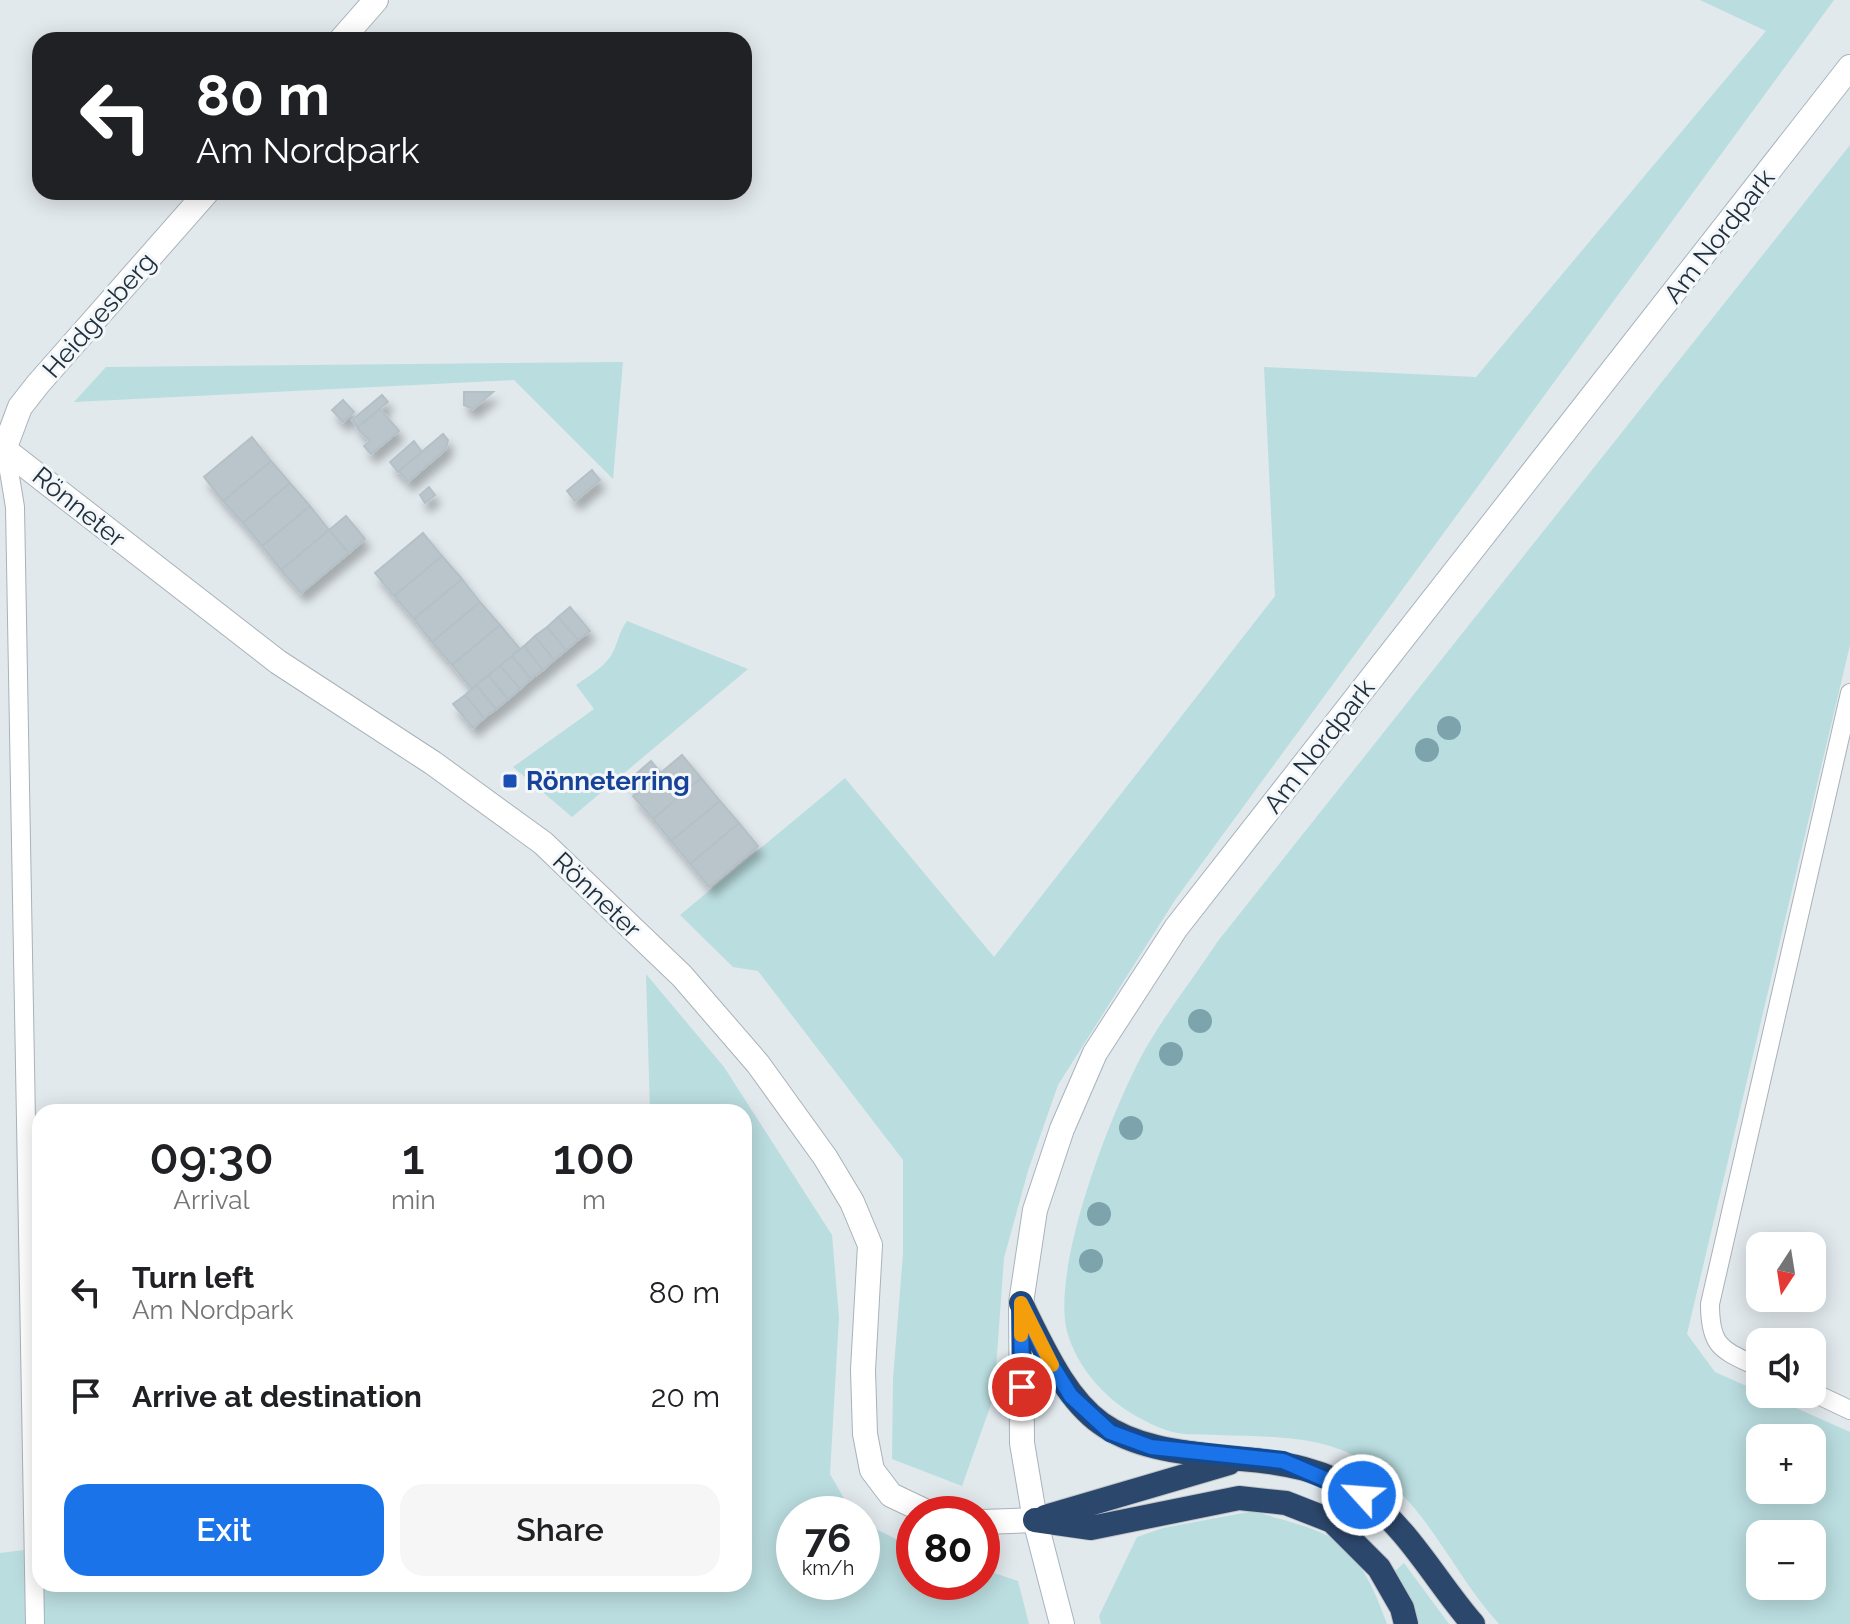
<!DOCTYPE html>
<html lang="en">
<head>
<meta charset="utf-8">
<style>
  :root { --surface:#fff; --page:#f6f6f6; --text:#202124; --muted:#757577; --accent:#1a73e8 }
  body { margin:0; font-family:Raleway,sans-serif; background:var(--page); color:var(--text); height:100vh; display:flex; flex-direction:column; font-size:30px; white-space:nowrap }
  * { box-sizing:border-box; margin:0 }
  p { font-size:26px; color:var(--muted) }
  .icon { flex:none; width:44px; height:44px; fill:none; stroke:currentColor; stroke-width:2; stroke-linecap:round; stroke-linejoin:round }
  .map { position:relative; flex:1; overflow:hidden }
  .side { position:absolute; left:32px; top:1104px; width:720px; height:488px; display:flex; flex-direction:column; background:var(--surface); border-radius:24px; box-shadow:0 4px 20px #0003 }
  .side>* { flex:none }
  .guide { position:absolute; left:32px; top:32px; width:720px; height:168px; border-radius:24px; box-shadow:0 4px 20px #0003; background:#202124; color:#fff; overflow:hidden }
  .needle { width:52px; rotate:192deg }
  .tools { position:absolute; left:1746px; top:1232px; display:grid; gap:16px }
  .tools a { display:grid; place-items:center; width:80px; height:80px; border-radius:16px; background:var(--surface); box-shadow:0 4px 20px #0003; font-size:40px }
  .speed { position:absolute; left:776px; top:1496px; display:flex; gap:16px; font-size:40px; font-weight:700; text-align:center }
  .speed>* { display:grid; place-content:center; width:104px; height:104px; border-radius:50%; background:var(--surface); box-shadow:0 4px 20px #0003; line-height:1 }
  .speed small { font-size:20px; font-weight:400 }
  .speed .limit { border:12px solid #d22; background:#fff; color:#111 }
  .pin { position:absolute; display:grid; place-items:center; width:68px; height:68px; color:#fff; margin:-34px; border:4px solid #fff; border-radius:50%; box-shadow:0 2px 8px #0007 }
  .me { position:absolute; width:88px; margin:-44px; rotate:296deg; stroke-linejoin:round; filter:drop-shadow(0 0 6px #0008) }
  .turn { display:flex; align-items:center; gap:28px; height:168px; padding:0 32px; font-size:36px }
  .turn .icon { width:104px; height:104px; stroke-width:2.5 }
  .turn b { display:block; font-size:56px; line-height:68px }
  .eta { display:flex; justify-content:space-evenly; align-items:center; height:136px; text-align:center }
  .eta b { font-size:48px; font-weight:600; line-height:56px }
  .primary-button { display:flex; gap:16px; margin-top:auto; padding:16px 32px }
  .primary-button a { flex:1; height:92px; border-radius:24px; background:var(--accent); color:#fff; font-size:32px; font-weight:600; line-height:92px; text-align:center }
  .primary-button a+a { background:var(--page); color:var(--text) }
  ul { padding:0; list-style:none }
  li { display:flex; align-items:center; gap:24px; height:104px; padding:0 32px }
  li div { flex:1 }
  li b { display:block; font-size:30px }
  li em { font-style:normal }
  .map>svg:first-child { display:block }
</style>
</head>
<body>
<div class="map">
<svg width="1850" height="1624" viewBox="0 0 1850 1624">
  <defs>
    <filter id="shadow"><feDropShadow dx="5" dy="9" stdDeviation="4" flood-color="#0004"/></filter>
  </defs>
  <rect width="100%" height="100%" fill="#e2e9ed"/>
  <path fill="#badddf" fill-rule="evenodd" d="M 1700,0 L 1834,0 L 1175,900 L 1058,1085 L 1028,1171 L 1004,1258 L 994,1396 L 962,1486 L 892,1459 L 893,1379 L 903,1253 L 903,1160 L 758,971 L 733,967 L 680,915 L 845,778 L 994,957 L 1275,596 L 1264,367 L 1476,377 L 1766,31 Z
    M 1850,145 L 1850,645 L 1687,1334 L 1715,1372 L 1850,1432 L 1850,1624 L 1499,1624 C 1450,1570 1430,1507 1364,1462 C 1324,1434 1265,1437 1217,1435 C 1202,1434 1184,1436 1169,1431 C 1124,1416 1083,1382 1068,1335 C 1048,1272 1114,1103 1147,1046 C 1168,1010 1195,976 1218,941 ZM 1760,1438 L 1812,1438 L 1812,1490 L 1760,1490 ZM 1760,1534 L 1812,1534 L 1812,1586 L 1760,1586 Z
    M 623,362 L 613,479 L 514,380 L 74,402 L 106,367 Z
    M 627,621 L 748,669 L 572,817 L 513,767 L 594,709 L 576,685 C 590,675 607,666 614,650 C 619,639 619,632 627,621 Z
    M 646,974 L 724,1067 L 832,1235 L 839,1317 L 830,1474 L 853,1514 L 794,1514 L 794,1582 L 862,1582 L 862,1522 L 914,1548 L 914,1582 L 982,1582 L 982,1569 L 1018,1581 L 1029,1624 L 0,1624 L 0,1553 L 40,1548 L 40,1584 L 744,1584 L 744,1112 L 650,1112 Z
    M 1254,1511 C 1278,1519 1308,1525 1330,1537 C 1360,1553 1376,1594 1387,1624 L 1101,1624 L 1099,1616 L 1137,1537 L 1163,1528 Z
    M 1404,1563 L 1449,1624 L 1412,1624 L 1395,1571 Z"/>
  <path fill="#bac5cb" stroke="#b4c0c7" stroke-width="2" filter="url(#shadow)" d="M 464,392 L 493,392 L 473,409 L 464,405 Z
    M 382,395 L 388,402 L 358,427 L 352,420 Z
    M 343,400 L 354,412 L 343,422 L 332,410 Z
    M 380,409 L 399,431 L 371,454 L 364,446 L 370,441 L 357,428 Z
    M 443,434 L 448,440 L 446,449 L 408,482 L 399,471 Z
    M 252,437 L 271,461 L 223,501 L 204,477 Z
    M 414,441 L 422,452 L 398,472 L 390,462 Z
    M 271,461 L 290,483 L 243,523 L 223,501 Z
    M 592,470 L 600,480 L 575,501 L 567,491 Z
    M 290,483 L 310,506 L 262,546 L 243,523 Z
    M 429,487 L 435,495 L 425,503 L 420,495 Z
    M 310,506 L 329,530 L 281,570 L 262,546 Z
    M 346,516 L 365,539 L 349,553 L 329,530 Z
    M 329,530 L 349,553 L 301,593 L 281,570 Z
    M 423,533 L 442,556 L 394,596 L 375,573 Z
    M 442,556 L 462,579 L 414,619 L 394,596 Z
    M 462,579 L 480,602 L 432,642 L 414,619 Z
    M 480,602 L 500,625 L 452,665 L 432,642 Z
    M 570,607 L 590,631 L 578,640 L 558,617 Z
    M 558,617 L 578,640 L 566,650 L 547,627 Z
    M 500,625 L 520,649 L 472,689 L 452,665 Z
    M 547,627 L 566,650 L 554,660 L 535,636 Z
    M 535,636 L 554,660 L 543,670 L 524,646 Z
    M 524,646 L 543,670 L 531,679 L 512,656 Z
    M 512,656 L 531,679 L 520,689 L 500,666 Z
    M 500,666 L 520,689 L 508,699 L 488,675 Z
    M 488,675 L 508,699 L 496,709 L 476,685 Z
    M 476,685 L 496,709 L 484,718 L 465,695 Z
    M 465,695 L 484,718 L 473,728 L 453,704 Z
    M 682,755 L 701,778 L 653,819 L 633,796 Z
    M 651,761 L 661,773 L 637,793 L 628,781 Z
    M 701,778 L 720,801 L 671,841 L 653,819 Z
    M 720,801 L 739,823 L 690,864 L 671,841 Z
    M 739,823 L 758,846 L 709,887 L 690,864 Z"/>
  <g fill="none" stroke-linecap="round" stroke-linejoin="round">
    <g stroke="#a8b2b8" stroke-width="20">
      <path id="lane" d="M 5,447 L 15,507 L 35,1624
        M 1760,1368 C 1723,1350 1710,1349 1710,1304 L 1850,693
        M 1812,1392 L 1850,1410"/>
    </g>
    <g stroke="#a8b2b8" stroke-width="26">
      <path id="street" d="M 341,40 L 376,0
        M 0,446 L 278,662 L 433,763 L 543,843 L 682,976 L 758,1064 L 825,1157 L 852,1202 L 870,1245 L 863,1370 L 865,1434 L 872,1470 L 891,1495 L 931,1514
        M 5,447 L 20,407 L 38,384 L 207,192
        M 982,1522 L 1035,1520"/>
    </g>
    <g stroke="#a6b4bf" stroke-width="26">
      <path id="secondary" d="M 1062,1624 L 1035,1520 L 1022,1443 L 1021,1303 L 1035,1210 L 1062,1129 L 1095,1053 L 1176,928 L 1850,67"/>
    </g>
    <g stroke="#c1c5c9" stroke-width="26">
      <path id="highway" d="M 1021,1303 C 1081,1429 1101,1446 1241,1459 C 1283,1462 1326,1470 1362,1495 C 1408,1527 1437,1583 1473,1624
        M 1045,1517 L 1229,1463
        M 1035,1520 L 1091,1528 L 1239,1498 L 1286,1503 L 1332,1521 L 1379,1568 L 1402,1608 L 1406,1624"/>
    </g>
    <use href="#lane" stroke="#fff" stroke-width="18"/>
    <use href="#street" stroke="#fff" stroke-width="24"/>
    <use href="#secondary" stroke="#fff" stroke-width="24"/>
    <use href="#highway" stroke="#2c476c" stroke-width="24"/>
  </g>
  <g fill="#7da3ac">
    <circle cx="1449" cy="728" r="12"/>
    <circle cx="1427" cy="750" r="12"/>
    <circle cx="1200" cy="1021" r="12"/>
    <circle cx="1171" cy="1054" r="12"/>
    <circle cx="1131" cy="1128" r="12"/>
    <circle cx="1099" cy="1214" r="12"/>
    <circle cx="1091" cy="1261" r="12"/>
  </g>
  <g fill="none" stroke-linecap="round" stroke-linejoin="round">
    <g stroke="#114b97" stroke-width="20">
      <path id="route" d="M 1022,1387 L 1021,1303 L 1046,1356 L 1071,1396 L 1110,1432 L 1151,1447 L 1283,1461 L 1362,1495"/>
    </g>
    <use href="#route" stroke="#1a73e8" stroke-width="14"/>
    <path stroke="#f59e0b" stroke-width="14" d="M 1021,1335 L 1021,1303 L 1052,1365"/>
  </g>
  <rect fill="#1a4fb4" stroke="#f3f7f9" stroke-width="3" x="502" y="773" width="16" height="16" rx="4"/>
  <g text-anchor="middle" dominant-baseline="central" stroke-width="6" stroke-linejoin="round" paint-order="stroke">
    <g font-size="26" fill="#21303e" stroke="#f3f7f9">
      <text transform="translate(1719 236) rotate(-52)">Am Nordpark</text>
      <text transform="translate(99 315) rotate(-49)">Heidgesberg</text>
      <text transform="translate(79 507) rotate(39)">Rönneter</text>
      <text transform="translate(1319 746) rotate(-52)">Am Nordpark</text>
      <text transform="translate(597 895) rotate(44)">Rönneter</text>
    </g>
    <g font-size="26" font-weight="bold" fill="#164399" stroke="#f3f7f9" text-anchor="start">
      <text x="526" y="781">Rönneterring</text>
    </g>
  </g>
</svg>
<div class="tools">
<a><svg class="needle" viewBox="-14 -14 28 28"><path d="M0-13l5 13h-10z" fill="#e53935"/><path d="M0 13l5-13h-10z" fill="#757577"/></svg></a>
<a><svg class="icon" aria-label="sound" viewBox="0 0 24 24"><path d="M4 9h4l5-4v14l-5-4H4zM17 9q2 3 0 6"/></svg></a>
<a>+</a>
<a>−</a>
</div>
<div class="speed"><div>76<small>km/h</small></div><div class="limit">80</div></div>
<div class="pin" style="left:1022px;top:1387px;background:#d93025"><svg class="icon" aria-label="arrive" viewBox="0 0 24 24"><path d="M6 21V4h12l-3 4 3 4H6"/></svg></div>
<svg class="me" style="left:1362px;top:1495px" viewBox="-20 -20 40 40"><circle r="17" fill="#1a73e8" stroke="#fff" stroke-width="3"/><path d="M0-11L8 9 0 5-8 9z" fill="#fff"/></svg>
<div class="guide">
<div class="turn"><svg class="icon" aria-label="left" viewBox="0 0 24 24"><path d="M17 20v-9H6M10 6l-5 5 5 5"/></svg><div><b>80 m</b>Am Nordpark</div></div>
</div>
<section class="side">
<div class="eta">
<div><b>09:30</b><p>Arrival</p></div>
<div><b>1</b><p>min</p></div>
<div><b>100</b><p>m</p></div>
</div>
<ul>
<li><svg class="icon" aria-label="left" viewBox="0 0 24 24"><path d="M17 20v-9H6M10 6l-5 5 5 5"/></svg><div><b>Turn left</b><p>Am Nordpark</p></div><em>80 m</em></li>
<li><svg class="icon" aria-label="arrive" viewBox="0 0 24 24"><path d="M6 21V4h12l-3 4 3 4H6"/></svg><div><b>Arrive at destination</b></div><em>20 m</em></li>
</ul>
<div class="primary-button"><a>Exit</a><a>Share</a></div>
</section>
</div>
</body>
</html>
